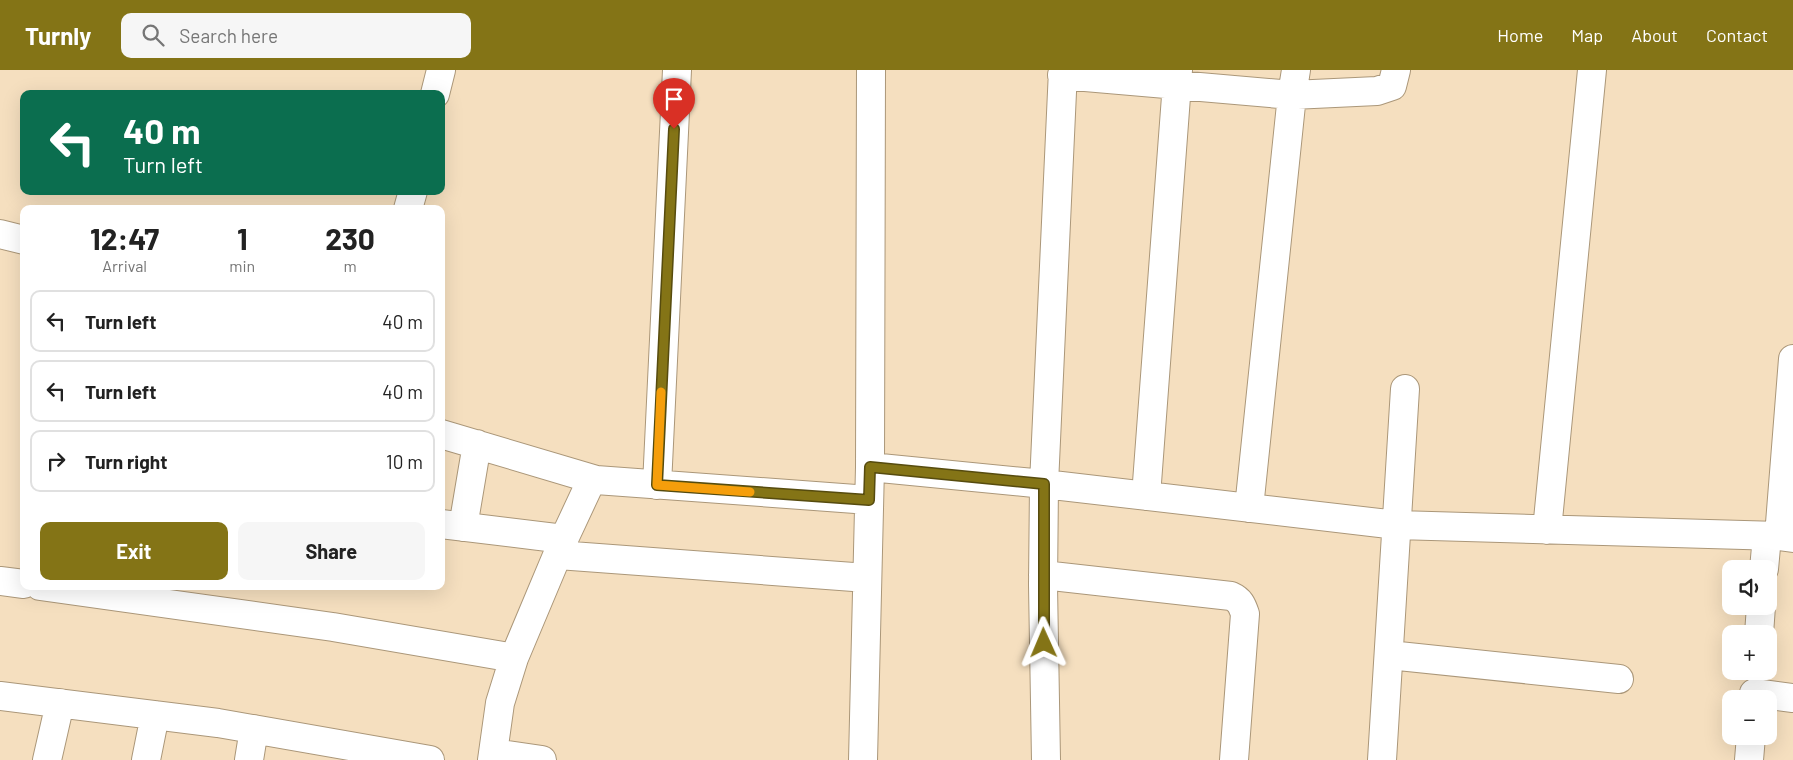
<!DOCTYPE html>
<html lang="en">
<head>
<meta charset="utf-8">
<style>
  :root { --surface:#fff; --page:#f6f6f6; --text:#222; --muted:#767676; --line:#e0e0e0; --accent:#847416 }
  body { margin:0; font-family:Barlow,sans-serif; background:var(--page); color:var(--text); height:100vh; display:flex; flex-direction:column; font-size:19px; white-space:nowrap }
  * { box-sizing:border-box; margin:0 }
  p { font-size:16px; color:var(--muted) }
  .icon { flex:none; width:28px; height:28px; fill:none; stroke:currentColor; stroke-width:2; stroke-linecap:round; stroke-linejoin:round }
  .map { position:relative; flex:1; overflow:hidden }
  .side { position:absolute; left:20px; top:135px; width:425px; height:385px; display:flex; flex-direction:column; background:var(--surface); border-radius:10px; box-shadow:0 5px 20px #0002 }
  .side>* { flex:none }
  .hud { position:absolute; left:20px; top:20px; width:425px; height:105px; border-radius:10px; box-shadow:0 5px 20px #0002; background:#0b6e4f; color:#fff; overflow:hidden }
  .buttons { position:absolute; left:1722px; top:490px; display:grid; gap:10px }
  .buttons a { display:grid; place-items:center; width:55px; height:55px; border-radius:10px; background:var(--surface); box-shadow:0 5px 20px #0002; font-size:25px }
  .pin { position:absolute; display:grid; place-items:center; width:42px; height:42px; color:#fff; margin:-51px -21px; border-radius:50% 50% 50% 0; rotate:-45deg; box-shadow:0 0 5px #0007 }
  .pin .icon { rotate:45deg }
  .me { position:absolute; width:55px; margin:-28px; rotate:359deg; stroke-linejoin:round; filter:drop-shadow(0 0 4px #0008) }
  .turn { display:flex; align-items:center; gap:18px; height:105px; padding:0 20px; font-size:22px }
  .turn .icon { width:65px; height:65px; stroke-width:2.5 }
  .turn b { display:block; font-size:35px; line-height:42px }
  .eta { display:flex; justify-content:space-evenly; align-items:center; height:85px; text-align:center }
  .eta b { font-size:30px; font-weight:700; line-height:35px }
  .cta { display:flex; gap:10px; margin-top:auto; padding:10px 20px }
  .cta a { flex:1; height:58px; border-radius:10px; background:var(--accent); color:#fff; font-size:20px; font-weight:700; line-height:58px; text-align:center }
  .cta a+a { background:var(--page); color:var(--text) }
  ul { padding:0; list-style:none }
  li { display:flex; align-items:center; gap:15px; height:62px; margin:0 10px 8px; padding:0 10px; border:2px solid var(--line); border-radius:10px }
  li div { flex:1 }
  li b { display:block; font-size:19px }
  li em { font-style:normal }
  header { display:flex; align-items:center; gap:30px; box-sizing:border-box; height:70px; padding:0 25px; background:var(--accent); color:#fff }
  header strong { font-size:24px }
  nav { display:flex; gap:28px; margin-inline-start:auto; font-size:18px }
  .search { width:350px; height:45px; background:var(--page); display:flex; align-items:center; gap:12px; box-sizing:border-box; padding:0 18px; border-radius:10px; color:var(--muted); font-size:19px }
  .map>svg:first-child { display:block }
</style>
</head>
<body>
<header>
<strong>Turnly</strong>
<div class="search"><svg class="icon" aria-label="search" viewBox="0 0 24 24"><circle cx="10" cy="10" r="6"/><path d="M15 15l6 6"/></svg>Search here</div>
<nav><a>Home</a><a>Map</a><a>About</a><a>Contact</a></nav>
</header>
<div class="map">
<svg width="1793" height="690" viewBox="0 0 1793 690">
  <rect width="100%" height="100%" fill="#f5dfbf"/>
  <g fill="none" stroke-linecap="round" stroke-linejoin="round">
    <g stroke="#ab9779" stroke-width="30">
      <path id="minor" d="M 1296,0 L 1292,25 L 1377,21 L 1392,16 L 1396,0
        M 1062,5 L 1292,25 L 1249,438
        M 435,24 L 441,0
        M 408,139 L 413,121
        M 0,164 L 24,170
        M 441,364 L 596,410 L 869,430
        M 870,397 L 1044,414 L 1063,0
        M 657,415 L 677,0
        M 1146,426 L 1178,0
        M 441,454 L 564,469
        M 463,457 L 477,374
        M 1547,460 L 1592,0
        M 1779,466 L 1793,289
        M 558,485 L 867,508
        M 1764,499 L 1767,466
        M 1043,505 L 1231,526 C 1240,530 1242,535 1245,544 L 1234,690
        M 0,511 L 24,514
        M 40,516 L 333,557 L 514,588
        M 1759,564 L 1761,536
        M 1389,585 L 1619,609
        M 1754,623 L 1793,628
        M 0,626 L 218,653 L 430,690
        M 493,683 L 542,690
        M 47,690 L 60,633
        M 146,690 L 155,645
        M 249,690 L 254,659
        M 492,690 L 500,633 L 514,588 L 564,469 L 592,409
        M 863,690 L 870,397 L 871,0
        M 1046,690 L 1043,515 L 1044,414 L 1397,455 L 1779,466 L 1793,468
        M 1382,690 L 1405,319
        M 1749,690 L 1751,666"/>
    </g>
    <use href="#minor" stroke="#fff" stroke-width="28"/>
  </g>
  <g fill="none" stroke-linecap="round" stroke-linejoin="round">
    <g stroke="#564b0e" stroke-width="12">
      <path id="route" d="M 674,59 L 657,415 L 869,430 L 870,397 L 1044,414 L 1044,573"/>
    </g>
    <use href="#route" stroke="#847416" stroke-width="9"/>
    <path stroke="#f59e0b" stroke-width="9" d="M 661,322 L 657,415 L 750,422"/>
  </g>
</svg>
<div class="buttons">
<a><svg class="icon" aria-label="sound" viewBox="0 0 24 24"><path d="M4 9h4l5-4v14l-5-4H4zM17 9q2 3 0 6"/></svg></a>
<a>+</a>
<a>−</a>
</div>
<div class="pin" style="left:674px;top:59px;background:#d93025"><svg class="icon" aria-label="arrive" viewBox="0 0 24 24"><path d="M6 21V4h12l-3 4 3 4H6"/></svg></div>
<svg class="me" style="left:1044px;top:573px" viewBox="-20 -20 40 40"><path d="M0-17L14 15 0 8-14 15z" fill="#847416" stroke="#fff" stroke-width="4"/></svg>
<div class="hud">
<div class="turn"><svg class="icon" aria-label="left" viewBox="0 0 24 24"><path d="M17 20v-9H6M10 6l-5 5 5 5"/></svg><div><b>40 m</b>Turn left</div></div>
</div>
<section class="side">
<div class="eta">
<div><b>12:47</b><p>Arrival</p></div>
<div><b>1</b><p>min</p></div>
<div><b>230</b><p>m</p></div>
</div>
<ul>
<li><svg class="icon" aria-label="left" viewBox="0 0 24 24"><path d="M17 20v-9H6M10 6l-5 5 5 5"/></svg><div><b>Turn left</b></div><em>40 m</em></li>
<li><svg class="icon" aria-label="left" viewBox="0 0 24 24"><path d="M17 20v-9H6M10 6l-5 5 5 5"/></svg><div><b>Turn left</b></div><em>40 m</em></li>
<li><svg class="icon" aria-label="right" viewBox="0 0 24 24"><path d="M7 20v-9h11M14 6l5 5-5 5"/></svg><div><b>Turn right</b></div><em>10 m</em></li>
</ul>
<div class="cta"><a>Exit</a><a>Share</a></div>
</section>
</div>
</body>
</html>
